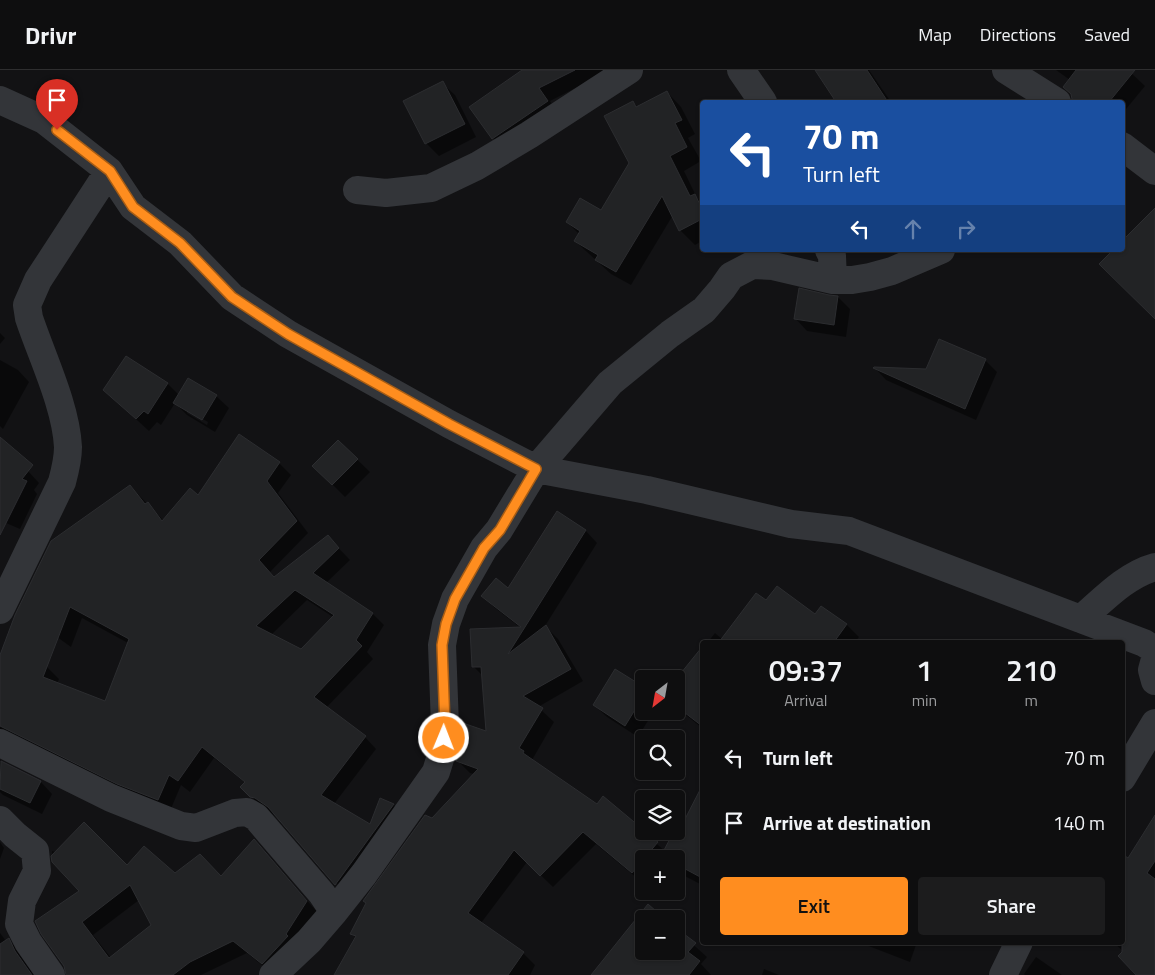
<!DOCTYPE html>
<html lang="en">
<head>
<meta charset="utf-8">
<style>
  :root { --surface:#0e0e0f; --page:#1c1c1d; --text:#f1f3f6; --muted:#9b9c9e; --line:#2e2e2f; --accent:#ff8d1f }
  body { margin:0; font-family:"Titillium Web",sans-serif; background:var(--page); color:var(--text); height:100vh; display:flex; flex-direction:column; font-size:19px; white-space:nowrap }
  * { box-sizing:border-box; margin:0 }
  p { font-size:16px; color:var(--muted) }
  .icon { flex:none; width:28px; height:28px; fill:none; stroke:currentColor; stroke-width:2; stroke-linecap:round; stroke-linejoin:round }
  .map { position:relative; flex:1; overflow:hidden }
  .panel { position:absolute; left:700px; top:570px; width:425px; height:305px; display:flex; flex-direction:column; background:var(--surface); border-radius:5px; box-shadow:0 1px 4px #0004,0 0 0 1px var(--line) }
  .panel>* { flex:none }
  .top-card { position:absolute; left:700px; top:30px; width:425px; height:152px; border-radius:5px; box-shadow:0 1px 4px #0004,0 0 0 1px var(--line); background:#1a4fa0; color:#fff; overflow:hidden }
  .needle { width:32px; rotate:211deg }
  .controls { position:absolute; left:635px; top:600px; display:grid; gap:10px }
  .controls a { display:grid; place-items:center; width:50px; height:50px; border-radius:5px; background:var(--surface); box-shadow:0 1px 4px #0004,0 0 0 1px var(--line); font-size:25px }
  .pin { position:absolute; display:grid; place-items:center; width:42px; height:42px; color:#fff; margin:-51px -21px; border-radius:50% 50% 50% 0; rotate:-45deg; box-shadow:0 0 5px #0007 }
  .pin .icon { rotate:45deg }
  .me { position:absolute; width:55px; margin:-28px; rotate:1deg; stroke-linejoin:round; filter:drop-shadow(0 0 4px #0008) }
  .turn { display:flex; align-items:center; gap:18px; height:105px; padding:0 20px; font-size:22px }
  .turn .icon { width:65px; height:65px; stroke-width:2.5 }
  .turn b { display:block; font-size:35px; line-height:42px }
  .lanes { display:flex; align-items:center; height:48px; padding:0 20px; background:#0003; justify-content:center; gap:25px; direction:ltr }
  .lanes .off { opacity:.35 }
  .eta { display:flex; justify-content:space-evenly; align-items:center; height:85px; text-align:center }
  .eta b { font-size:30px; font-weight:600; line-height:35px }
  .primary-button { display:flex; gap:10px; margin-top:auto; padding:10px 20px }
  .primary-button a { flex:1; height:58px; border-radius:5px; background:var(--accent); color:#111; font-size:20px; font-weight:600; line-height:58px; text-align:center }
  .primary-button a+a { background:var(--page); color:var(--text) }
  ul { padding:0; list-style:none }
  li { display:flex; align-items:center; gap:15px; height:65px; padding:0 20px }
  li div { flex:1 }
  li b { display:block; font-size:19px }
  li em { font-style:normal }
  header { display:flex; align-items:center; gap:30px; box-sizing:border-box; height:70px; padding:0 25px; background:var(--surface); border-bottom:1px solid var(--line) }
  header strong { font-size:24px }
  nav { display:flex; gap:28px; margin-inline-start:auto; font-size:18px }
  .map>svg:first-child { display:block }
</style>
</head>
<body>
<header>
<strong>Drivr</strong>
<nav><a>Map</a><a>Directions</a><a>Saved</a></nav>
</header>
<div class="map">
<svg width="1155" height="905" viewBox="0 0 1155 905">
  <rect width="100%" height="100%" fill="#121214"/>
  <path fill="#0007" fill-rule="evenodd" d="M 524,0 L 604,0 L 605,3 L 550,31 L 559,44 L 505,81 L 493,68 Z
    M 815,0 L 869,0 L 891,32 L 837,32 L 820,5 Z
    M 1056,0 L 1128,0 L 1145,16 L 1122,44 L 1122,32 L 1078,32 L 1073,28 L 1070,10 Z
    M 442,13 L 455,25 L 476,67 L 439,86 L 426,73 Z
    M 667,22 L 681,37 L 695,64 L 688,68 L 701,91 L 684,101 L 697,128 L 702,133 L 702,171 L 695,175 L 680,160 L 673,145 L 631,215 L 611,204 L 575,171 L 579,164 L 567,152 L 601,141 L 630,93 L 632,32 L 638,37 Z
    M 838,227 L 850,239 L 846,267 L 807,261 L 795,248 Z
    M 0,263 L 5,268 L 0,274 Z
    M 0,290 L 18,300 L 29,312 L 3,359 L 0,356 Z
    M 985,290 L 997,302 L 976,350 L 886,310 L 875,298 L 927,300 Z
    M 167,313 L 179,325 L 216,326 L 229,338 L 215,362 L 187,345 L 175,333 L 161,355 L 157,352 L 149,361 L 104,320 ZM 187,340 L 208,352 L 207,355 L 187,343 Z
    M 239,366 L 279,393 L 291,405 L 278,423 L 308,463 L 270,502 L 275,508 L 328,467 L 350,490 L 326,513 L 373,544 L 384,555 L 367,582 L 373,589 L 326,638 L 365,667 L 376,679 L 334,734 L 371,756 L 381,730 L 394,735 L 405,746 L 348,826 L 277,746 L 263,739 L 251,726 L 246,713 L 214,688 L 190,722 L 181,715 L 170,741 L 0,675 L 0,585 L 1,585 L 5,574 L 47,597 L 59,609 L 57,614 L 106,633 L 128,573 L 82,548 L 71,577 L 32,549 L 130,416 L 164,451 L 198,427 ZM 307,530 L 333,547 L 301,581 L 271,565 Z
    M 338,371 L 370,402 L 345,427 L 314,396 Z
    M 0,384 L 28,401 L 39,413 L 34,420 L 37,424 L 20,459 L 6,453 L 0,461 Z
    M 585,460 L 597,473 L 545,556 L 558,569 L 583,611 L 538,637 L 554,652 L 532,690 L 597,735 L 603,728 L 665,781 L 676,761 L 684,752 L 700,724 L 702,725 L 702,815 L 679,803 L 676,799 L 676,789 L 644,789 L 644,814 L 596,774 L 553,817 L 527,792 L 481,853 L 523,883 L 535,895 L 530,905 L 336,905 L 356,868 L 352,863 L 432,749 L 474,704 L 470,703 L 457,690 L 487,663 L 483,606 L 473,596 L 521,558 L 495,538 L 483,526 L 508,519 Z
    M 767,532 L 815,546 L 821,538 L 847,555 L 859,567 L 855,572 L 708,572 L 715,563 L 723,570 Z
    M 702,579 L 702,658 L 676,637 L 676,609 Z
    M 644,619 L 644,641 L 654,641 L 638,667 L 607,647 L 594,635 Z
    M 0,692 L 41,712 L 52,724 L 42,744 L 3,725 L 0,722 Z
    M 254,771 L 319,844 L 274,905 L 247,883 L 201,905 L 67,905 L 81,821 L 53,792 L 52,781 L 104,799 L 127,797 L 175,804 L 221,807 ZM 139,830 L 153,856 L 111,888 L 93,865 Z
    M 1155,771 L 1155,905 L 1138,905 L 1124,882 L 1113,872 L 1122,872 Z
    M 0,772 L 4,778 L 0,789 Z
    M 644,849 L 644,881 L 676,881 L 676,859 L 707,887 L 701,894 L 711,905 L 593,905 Z
    M 0,863 L 6,871 L 8,870 L 21,882 L 34,905 L 0,905 Z
    M 863,872 L 917,872 L 910,892 L 866,875 Z
    M 1036,887 L 1062,905 L 1025,905 L 1024,904 Z
    M 764,899 L 779,905 L 762,905 Z"/>
  <path fill="#222325" stroke="#2c2d30" fill-rule="evenodd" d="M 522,0 L 575,0 L 539,18 L 548,31 L 492,69 L 469,37 Z
    M 815,0 L 867,0 L 888,32 L 836,32 Z
    M 1076,0 L 1135,0 L 1109,32 L 1077,32 L 1072,29 L 1071,24 L 1063,17 Z
    M 443,11 L 465,54 L 425,74 L 403,31 Z
    M 667,21 L 682,50 L 675,53 L 687,77 L 670,86 L 690,126 L 695,124 L 702,139 L 702,149 L 679,161 L 662,126 L 616,202 L 595,190 L 598,185 L 574,171 L 580,161 L 566,152 L 580,128 L 601,140 L 629,93 L 604,46 L 633,31 L 636,37 Z
    M 1155,138 L 1155,249 L 1099,194 L 1113,180 L 1122,180 L 1122,171 Z
    M 799,218 L 829,225 L 838,226 L 834,255 L 794,249 Z
    M 939,269 L 986,289 L 965,339 L 873,298 L 874,297 L 926,299 Z
    M 126,286 L 168,313 L 148,344 L 144,341 L 136,349 L 103,320 Z
    M 188,308 L 217,325 L 202,350 L 173,333 Z
    M 239,364 L 280,392 L 267,411 L 297,451 L 259,490 L 274,507 L 328,465 L 339,478 L 313,503 L 373,543 L 356,570 L 362,576 L 314,627 L 366,666 L 321,725 L 370,754 L 380,728 L 394,734 L 335,815 L 268,737 L 255,728 L 250,727 L 240,717 L 245,712 L 202,677 L 178,711 L 169,705 L 158,730 L 117,714 L 0,656 L 0,585 L 15,545 L 51,471 L 130,415 L 145,434 L 148,432 L 162,451 L 190,418 L 198,425 ZM 295,520 L 334,545 L 301,579 L 256,556 ZM 70,537 L 129,569 L 105,631 L 43,607 Z
    M 0,367 L 33,395 L 22,409 L 27,411 L 0,465 Z
    M 338,370 L 358,389 L 332,415 L 312,396 Z
    M 557,441 L 586,460 L 508,584 L 546,555 L 571,599 L 523,626 L 543,638 L 519,678 L 524,681 L 523,683 L 597,734 L 603,726 L 658,772 L 632,803 L 583,762 L 540,806 L 514,780 L 468,843 L 524,882 L 508,905 L 334,905 L 356,866 L 350,864 L 366,833 L 363,831 L 425,745 L 432,748 L 478,699 L 456,691 L 459,680 L 460,652 L 486,661 L 481,597 L 472,597 L 470,559 L 521,557 L 481,526 L 496,508 L 508,518 Z
    M 777,516 L 815,544 L 821,536 L 847,554 L 834,572 L 719,572 L 756,523 L 766,530 Z
    M 702,577 L 702,656 L 676,636 L 676,609 L 672,609 L 674,606 L 677,608 Z
    M 615,599 L 644,617 L 644,625 L 625,656 L 593,635 Z
    M 1,691 L 41,711 L 30,733 L 0,719 Z
    M 702,716 L 702,808 L 676,794 L 676,789 L 666,789 L 661,786 L 674,761 L 676,761 L 676,757 L 681,749 L 684,751 Z
    M 1155,745 L 1155,791 L 1147,803 L 1155,809 L 1155,905 L 1136,905 L 1118,886 L 1122,882 L 1122,784 L 1128,788 Z
    M 84,752 L 127,795 L 144,776 L 175,803 L 200,784 L 221,806 L 254,769 L 307,831 L 286,864 L 288,866 L 262,894 L 233,871 L 190,892 L 173,905 L 66,905 L 64,896 L 41,864 L 35,851 L 79,821 L 52,792 L 51,786 ZM 130,815 L 151,855 L 109,888 L 82,852 Z
    M 648,834 L 665,849 L 644,849 L 644,881 L 676,881 L 676,858 L 696,873 L 688,882 L 700,891 L 689,905 L 591,905 Z
    M 9,868 L 15,881 L 32,905 L 0,905 L 0,874 Z"/>
  <g fill="none" stroke-linecap="round" stroke-linejoin="round">
    <path stroke="#333539" stroke-width="28" d="M 741,0 L 763,32
      M 1006,0 L 1057,32
      M 0,30 L 44,50 L 109,101 L 133,137 L 180,173 L 232,227 L 288,264 L 449,354 L 536,399 L 647,420 L 791,454 L 849,461 L 1144,573 L 1155,580
      M 1122,76 L 1155,101
      M 357,120 L 386,123 L 431,118 L 477,96 L 529,65 L 629,0
      M 829,180 L 832,186 L 833,210
      M 0,540 L 62,412 C 65,401 68,389 68,377 C 66,336 42,287 29,248 L 27,235 L 38,210 L 109,101
      M 1081,549 C 1103,530 1126,505 1155,497
      M 1155,589 L 1152,600 L 1155,611
      M 0,673 L 111,728 L 181,756 L 196,758 L 235,743 L 247,742 L 256,747 L 322,824 L 334,842
      M 1122,708 L 1155,653
      M 0,750 L 15,765 L 35,781 L 37,801 L 22,831 L 19,854 L 28,872 L 51,905
      M 273,905 L 309,871 L 334,842 L 364,804 L 436,702 L 443,679 L 445,656 L 442,575 L 446,554 L 455,529 L 484,478 L 499,460 L 536,399 L 610,313 L 670,264 L 704,240 L 722,219 L 731,206 L 752,195 L 773,196 L 833,210 L 852,210 L 870,207 L 892,201 L 941,180
      M 1003,905 L 1019,872"/>
  </g>
  <g fill="none" stroke-linecap="round" stroke-linejoin="round">
    <g stroke="#a65c14" stroke-width="12">
      <path id="route" d="M 57,60 L 110,101 L 133,137 L 180,173 L 232,227 L 288,264 L 449,354 L 536,399 L 500,460 L 484,478 L 455,529 L 446,554 L 442,575 L 445,656 L 444,668"/>
    </g>
    <use href="#route" stroke="#ff8d1f" stroke-width="9"/>
  </g>
</svg>
<div class="controls">
<a><svg class="needle" viewBox="-14 -14 28 28"><path d="M0-13l5 13h-10z" fill="#e53935"/><path d="M0 13l5-13h-10z" fill="#9b9c9e"/></svg></a>
<a><svg class="icon" aria-label="search" viewBox="0 0 24 24"><circle cx="10" cy="10" r="6"/><path d="M15 15l6 6"/></svg></a>
<a><svg class="icon" aria-label="layers" viewBox="0 0 24 24"><path d="M12 4l9 5-9 5-9-5zM3 14l9 5 9-5"/></svg></a>
<a>+</a>
<a>−</a>
</div>
<div class="pin" style="left:57px;top:60px;background:#d93025"><svg class="icon" aria-label="arrive" viewBox="0 0 24 24"><path d="M6 21V4h12l-3 4 3 4H6"/></svg></div>
<svg class="me" style="left:444px;top:668px" viewBox="-20 -20 40 40"><circle r="17" fill="#ff8d1f" stroke="#fff" stroke-width="3"/><path d="M0-11L8 9 0 5-8 9z" fill="#fff"/></svg>
<div class="top-card">
<div class="turn"><svg class="icon" aria-label="left" viewBox="0 0 24 24"><path d="M17 20v-9H6M10 6l-5 5 5 5"/></svg><div><b>70 m</b>Turn left</div></div>
<div class="lanes"><svg class="icon" aria-label="left" viewBox="0 0 24 24"><path d="M17 20v-9H6M10 6l-5 5 5 5"/></svg><svg class="icon off" aria-label="ahead" viewBox="0 0 24 24"><path d="M12 20V5M6 11l6-6 6 6"/></svg><svg class="icon off" aria-label="right" viewBox="0 0 24 24"><path d="M7 20v-9h11M14 6l5 5-5 5"/></svg></div>
</div>
<section class="panel">
<div class="eta">
<div><b>09:37</b><p>Arrival</p></div>
<div><b>1</b><p>min</p></div>
<div><b>210</b><p>m</p></div>
</div>
<ul>
<li><svg class="icon" aria-label="left" viewBox="0 0 24 24"><path d="M17 20v-9H6M10 6l-5 5 5 5"/></svg><div><b>Turn left</b></div><em>70 m</em></li>
<li><svg class="icon" aria-label="arrive" viewBox="0 0 24 24"><path d="M6 21V4h12l-3 4 3 4H6"/></svg><div><b>Arrive at destination</b></div><em>140 m</em></li>
</ul>
<div class="primary-button"><a>Exit</a><a>Share</a></div>
</section>
</div>
</body>
</html>
